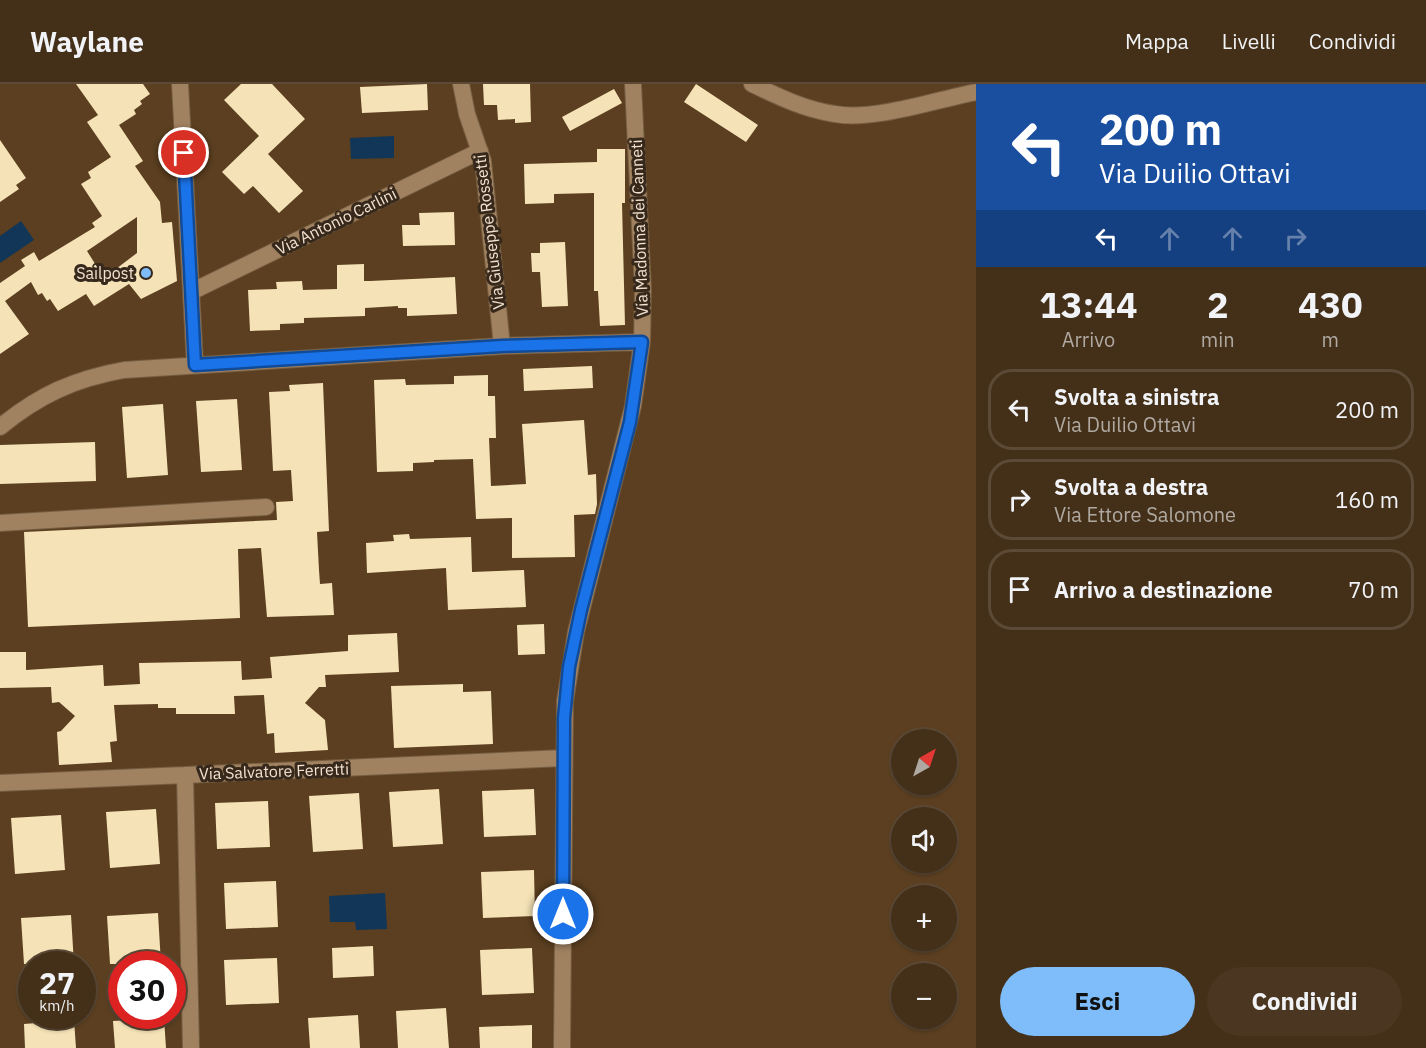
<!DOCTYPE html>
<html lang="it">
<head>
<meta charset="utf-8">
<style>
  :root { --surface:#442f18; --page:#4b3721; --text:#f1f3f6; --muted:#afa9a2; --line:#5c4a37; --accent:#7ebdf9 }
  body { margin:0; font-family:"IBM Plex Sans",sans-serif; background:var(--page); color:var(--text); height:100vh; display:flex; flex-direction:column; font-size:22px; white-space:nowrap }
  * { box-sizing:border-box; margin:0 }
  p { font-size:20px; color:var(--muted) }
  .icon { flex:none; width:33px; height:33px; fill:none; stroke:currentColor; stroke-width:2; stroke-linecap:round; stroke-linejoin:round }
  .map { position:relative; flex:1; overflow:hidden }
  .sheet { display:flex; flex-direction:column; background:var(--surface); width:450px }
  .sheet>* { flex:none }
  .hud { background:#1a4fa0; color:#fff; overflow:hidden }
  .needle { width:39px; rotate:39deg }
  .controls { position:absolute; left:891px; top:645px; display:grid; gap:12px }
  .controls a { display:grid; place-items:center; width:66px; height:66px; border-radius:50%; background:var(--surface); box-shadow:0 2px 4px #0004,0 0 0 2px var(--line); font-size:30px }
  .speed { position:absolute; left:18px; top:867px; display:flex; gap:12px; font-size:30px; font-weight:700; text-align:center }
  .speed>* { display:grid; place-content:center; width:78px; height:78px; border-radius:50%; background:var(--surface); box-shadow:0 2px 4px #0004,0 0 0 2px var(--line); line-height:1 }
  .speed small { font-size:15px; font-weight:400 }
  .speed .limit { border:9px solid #d22; background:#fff; color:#111 }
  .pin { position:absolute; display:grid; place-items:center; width:51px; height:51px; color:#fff; margin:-26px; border:3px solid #fff; border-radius:50%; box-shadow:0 2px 6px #0007 }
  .me { position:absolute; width:66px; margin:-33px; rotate:0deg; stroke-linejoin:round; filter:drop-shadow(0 0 4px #0008) }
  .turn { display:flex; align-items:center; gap:21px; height:126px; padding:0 24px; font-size:27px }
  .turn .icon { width:78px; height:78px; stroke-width:2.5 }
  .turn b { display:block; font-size:42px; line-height:51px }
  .lanes { display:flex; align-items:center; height:57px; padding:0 24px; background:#0003; justify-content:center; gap:30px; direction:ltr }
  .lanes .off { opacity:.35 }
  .eta { display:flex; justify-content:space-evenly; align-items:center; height:102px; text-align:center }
  .eta b { font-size:36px; font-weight:800; line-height:42px }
  .button { display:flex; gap:12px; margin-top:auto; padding:12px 24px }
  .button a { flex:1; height:69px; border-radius:36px; background:var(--accent); color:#111; font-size:24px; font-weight:800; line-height:69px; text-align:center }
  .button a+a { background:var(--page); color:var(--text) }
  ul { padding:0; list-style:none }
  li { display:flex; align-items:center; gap:18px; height:81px; margin:0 12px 9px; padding:0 12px; border:3px solid var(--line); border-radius:24px }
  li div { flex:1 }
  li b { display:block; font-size:22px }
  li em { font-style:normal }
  header { display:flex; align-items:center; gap:36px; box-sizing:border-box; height:84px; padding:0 30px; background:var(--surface); border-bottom:2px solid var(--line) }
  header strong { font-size:28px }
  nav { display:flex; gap:33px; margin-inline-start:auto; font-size:21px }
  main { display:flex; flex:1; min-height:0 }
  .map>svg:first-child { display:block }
</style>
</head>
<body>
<header>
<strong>Waylane</strong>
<nav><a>Mappa</a><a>Livelli</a><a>Condividi</a></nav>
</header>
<main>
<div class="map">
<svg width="976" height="964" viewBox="0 0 976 964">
  <rect width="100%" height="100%" fill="#5b3f20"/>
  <path fill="#113657" d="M 394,52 L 394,74 L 351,75 L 350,54 Z
    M 21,137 L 34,156 L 0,179 L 0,152 Z
    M 385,809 L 387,845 L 356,846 L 355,838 L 330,838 L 329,812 Z"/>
  <path fill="#f5e3b7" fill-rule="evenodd" d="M 76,0 L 143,0 L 150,10 L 140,17 L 142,20 L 134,26 L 136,30 L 119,41 L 143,77 L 135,82 L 160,118 L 162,139 L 172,138 L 177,197 L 141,215 L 129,200 L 94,222 L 86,210 L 58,227 L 50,215 L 47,217 L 42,209 L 38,211 L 31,198 L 5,217 L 29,250 L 0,270 L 0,199 L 25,182 L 21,176 L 34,168 L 39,177 L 95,143 L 92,139 L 102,132 L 81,100 L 91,94 L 88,88 L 111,73 L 87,38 L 98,31 ZM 137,133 L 137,169 L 104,194 L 87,167 Z
    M 241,0 L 272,0 L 305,35 L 268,70 L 303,107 L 279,129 L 253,102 L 244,110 L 222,88 L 259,52 L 224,16 Z
    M 427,0 L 428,26 L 362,29 L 360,3 Z
    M 483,0 L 530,0 L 531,38 L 515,39 L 515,35 L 498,36 L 497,21 L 484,21 Z
    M 696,0 L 758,41 L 746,58 L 684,18 Z
    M 614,5 L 622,19 L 570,47 L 562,33 Z
    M 0,56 L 26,94 L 16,101 L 19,105 L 0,118 Z
    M 597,65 L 625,65 L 625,119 L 622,119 L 625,241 L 600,242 L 598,207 L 594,207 L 594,109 L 554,110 L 554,119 L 525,120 L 524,80 L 597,78 Z
    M 454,128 L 455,161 L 403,162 L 402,141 L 420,141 L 419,129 Z
    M 565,158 L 568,222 L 542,223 L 540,188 L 532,188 L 531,169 L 540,169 L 540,159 Z
    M 364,180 L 364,197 L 370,197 L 455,193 L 457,230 L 407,232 L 407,224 L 398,224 L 398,222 L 365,224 L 365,232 L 304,234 L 304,239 L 280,240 L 280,246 L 250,247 L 248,206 L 277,205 L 276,198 L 302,197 L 303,206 L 337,205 L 337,181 Z
    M 592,282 L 593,304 L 524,307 L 523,285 Z
    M 488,291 L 488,312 L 495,312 L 496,354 L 489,354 L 491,402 L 526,400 L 522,340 L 584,336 L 588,391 L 596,390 L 597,420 L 595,430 L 574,431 L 575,473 L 512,474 L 512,434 L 476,435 L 473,375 L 434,376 L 434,378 L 413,379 L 413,387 L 377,388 L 374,296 L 405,295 L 406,301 L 454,300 L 454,292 Z
    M 323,299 L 329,447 L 317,448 L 319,486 L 320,500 L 332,499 L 334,531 L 267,533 L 261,464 L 238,465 L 240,534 L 28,543 L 24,448 L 277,436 L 276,418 L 293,417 L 291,386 L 273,387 L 269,308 L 290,307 L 289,301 Z
    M 237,315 L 242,386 L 201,388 L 196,317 Z
    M 163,320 L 168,391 L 127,394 L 122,323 Z
    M 95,358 L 96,397 L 0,400 L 0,361 Z
    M 409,450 L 410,455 L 471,453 L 472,488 L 524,486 L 526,523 L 448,526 L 446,484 L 367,489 L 366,459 L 394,457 L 393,451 Z
    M 544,540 L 545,570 L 518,571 L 517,541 Z
    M 397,549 L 399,588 L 325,591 L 326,603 L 319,603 L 305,619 L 325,636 L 328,666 L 275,669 L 274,649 L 267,650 L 264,611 L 234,612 L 235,630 L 176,630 L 176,624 L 158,624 L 158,620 L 114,621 L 117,657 L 110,658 L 112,678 L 59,681 L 57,648 L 61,647 L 75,632 L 59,618 L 52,619 L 51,603 L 0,604 L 0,568 L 26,568 L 26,586 L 103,581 L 104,602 L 140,600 L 139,579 L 241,577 L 242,596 L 272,594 L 270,573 L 348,567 L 348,551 Z
    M 463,600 L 463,608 L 491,607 L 493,660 L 394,664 L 391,602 Z
    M 439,705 L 443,760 L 393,763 L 389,708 Z
    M 534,705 L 536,751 L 484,753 L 482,707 Z
    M 359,709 L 363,765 L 313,768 L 309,712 Z
    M 268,717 L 270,763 L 217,765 L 215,719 Z
    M 156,725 L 160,780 L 110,784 L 106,728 Z
    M 61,731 L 65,786 L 15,790 L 11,734 Z
    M 534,786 L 535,832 L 483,834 L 481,788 Z
    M 276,797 L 278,843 L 226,845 L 224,799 Z
    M 158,829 L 161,880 L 110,880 L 107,832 Z
    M 71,831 L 74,880 L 24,880 L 21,834 Z
    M 373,862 L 374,892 L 333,894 L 332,864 Z
    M 532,864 L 534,909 L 482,911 L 480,866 Z
    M 277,874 L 279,919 L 226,921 L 224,876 Z
    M 446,924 L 449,964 L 398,964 L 396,927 Z
    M 358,931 L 360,964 L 310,964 L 308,934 Z
    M 164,934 L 166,964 L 115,964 L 113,937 Z
    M 74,936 L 76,964 L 25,964 L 24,940 Z
    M 532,941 L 532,964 L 480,964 L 479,943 Z"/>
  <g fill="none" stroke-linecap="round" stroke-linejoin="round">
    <g stroke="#755d41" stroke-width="18">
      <path id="minor" d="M 180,0 L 195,281
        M 461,0 L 467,30 L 483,77 L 502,262
        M 752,0 C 779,13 806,26 835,30 C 875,37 935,16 976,8
        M 193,207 L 480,67
        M 0,343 C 39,311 74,295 124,286 L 502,262 L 642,258
        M 0,439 L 266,423
        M 0,699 L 185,691
        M 191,964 L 185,691 L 564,674
        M 562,964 L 565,617 L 576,548 L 633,322 L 642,258 L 643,206 L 633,0"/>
    </g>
    <use href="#minor" stroke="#a08160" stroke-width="16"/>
  </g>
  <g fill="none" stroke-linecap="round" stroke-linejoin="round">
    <g stroke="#114b97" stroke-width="15">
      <path id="route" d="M 184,69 L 195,281 L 502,262 L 642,258 L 630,338 L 581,526 L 569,583 L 564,634 L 563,830"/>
    </g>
    <use href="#route" stroke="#1a73e8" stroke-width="10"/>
  </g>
  <circle fill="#7ebdf9" stroke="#36291c" stroke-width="2" cx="146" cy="189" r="6"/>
  <g text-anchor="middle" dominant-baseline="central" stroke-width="6" stroke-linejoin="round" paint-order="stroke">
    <g font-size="16" fill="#f2e1cf" stroke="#36291c">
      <text transform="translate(336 137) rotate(-26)">Via Antonio Carlini</text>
      <text transform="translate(639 144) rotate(-92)">Via Madonna dei Canneti</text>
      <text transform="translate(489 148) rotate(-97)">Via Giuseppe Rossetti</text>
      <text transform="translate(274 687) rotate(-2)">Via Salvatore Ferretti</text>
    </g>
    <g font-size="16" fill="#f2e1cf" stroke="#36291c" text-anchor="end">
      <text x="134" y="189">Sailpost</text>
    </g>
  </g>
</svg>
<div class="controls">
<a><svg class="needle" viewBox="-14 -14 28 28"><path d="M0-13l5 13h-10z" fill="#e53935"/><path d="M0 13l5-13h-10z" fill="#afa9a2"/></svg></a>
<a><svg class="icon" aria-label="sound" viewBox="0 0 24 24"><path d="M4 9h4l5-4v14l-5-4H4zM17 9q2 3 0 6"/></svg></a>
<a>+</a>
<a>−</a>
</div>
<div class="speed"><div>27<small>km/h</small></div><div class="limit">30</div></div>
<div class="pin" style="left:184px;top:69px;background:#d93025"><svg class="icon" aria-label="arrive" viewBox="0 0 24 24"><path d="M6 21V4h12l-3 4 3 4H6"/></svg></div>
<svg class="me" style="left:563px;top:830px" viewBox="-20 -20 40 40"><circle r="17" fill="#1a73e8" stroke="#fff" stroke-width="3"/><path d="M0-11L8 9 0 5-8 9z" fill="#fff"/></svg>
</div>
<section class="sheet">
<div class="hud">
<div class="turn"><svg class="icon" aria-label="left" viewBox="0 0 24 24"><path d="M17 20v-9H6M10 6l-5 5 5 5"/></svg><div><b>200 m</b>Via Duilio Ottavi</div></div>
<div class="lanes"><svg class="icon" aria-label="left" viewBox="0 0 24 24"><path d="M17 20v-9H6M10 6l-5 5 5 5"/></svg><svg class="icon off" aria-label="ahead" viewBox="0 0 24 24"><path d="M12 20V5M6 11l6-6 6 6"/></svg><svg class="icon off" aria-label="ahead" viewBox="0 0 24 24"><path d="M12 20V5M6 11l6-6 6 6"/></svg><svg class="icon off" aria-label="right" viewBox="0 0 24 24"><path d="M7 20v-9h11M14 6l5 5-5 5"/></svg></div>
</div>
<div class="eta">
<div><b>13:44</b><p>Arrivo</p></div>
<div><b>2</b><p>min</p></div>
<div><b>430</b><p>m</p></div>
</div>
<ul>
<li><svg class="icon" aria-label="left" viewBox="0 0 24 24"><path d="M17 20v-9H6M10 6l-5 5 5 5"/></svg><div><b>Svolta a sinistra</b><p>Via Duilio Ottavi</p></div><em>200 m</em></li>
<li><svg class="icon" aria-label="right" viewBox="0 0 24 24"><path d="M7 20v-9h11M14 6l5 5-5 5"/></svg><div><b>Svolta a destra</b><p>Via Ettore Salomone</p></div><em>160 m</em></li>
<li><svg class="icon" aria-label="arrive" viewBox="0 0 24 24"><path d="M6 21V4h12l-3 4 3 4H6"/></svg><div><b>Arrivo a destinazione</b></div><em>70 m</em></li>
</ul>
<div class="button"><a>Esci</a><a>Condividi</a></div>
</section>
</main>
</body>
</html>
